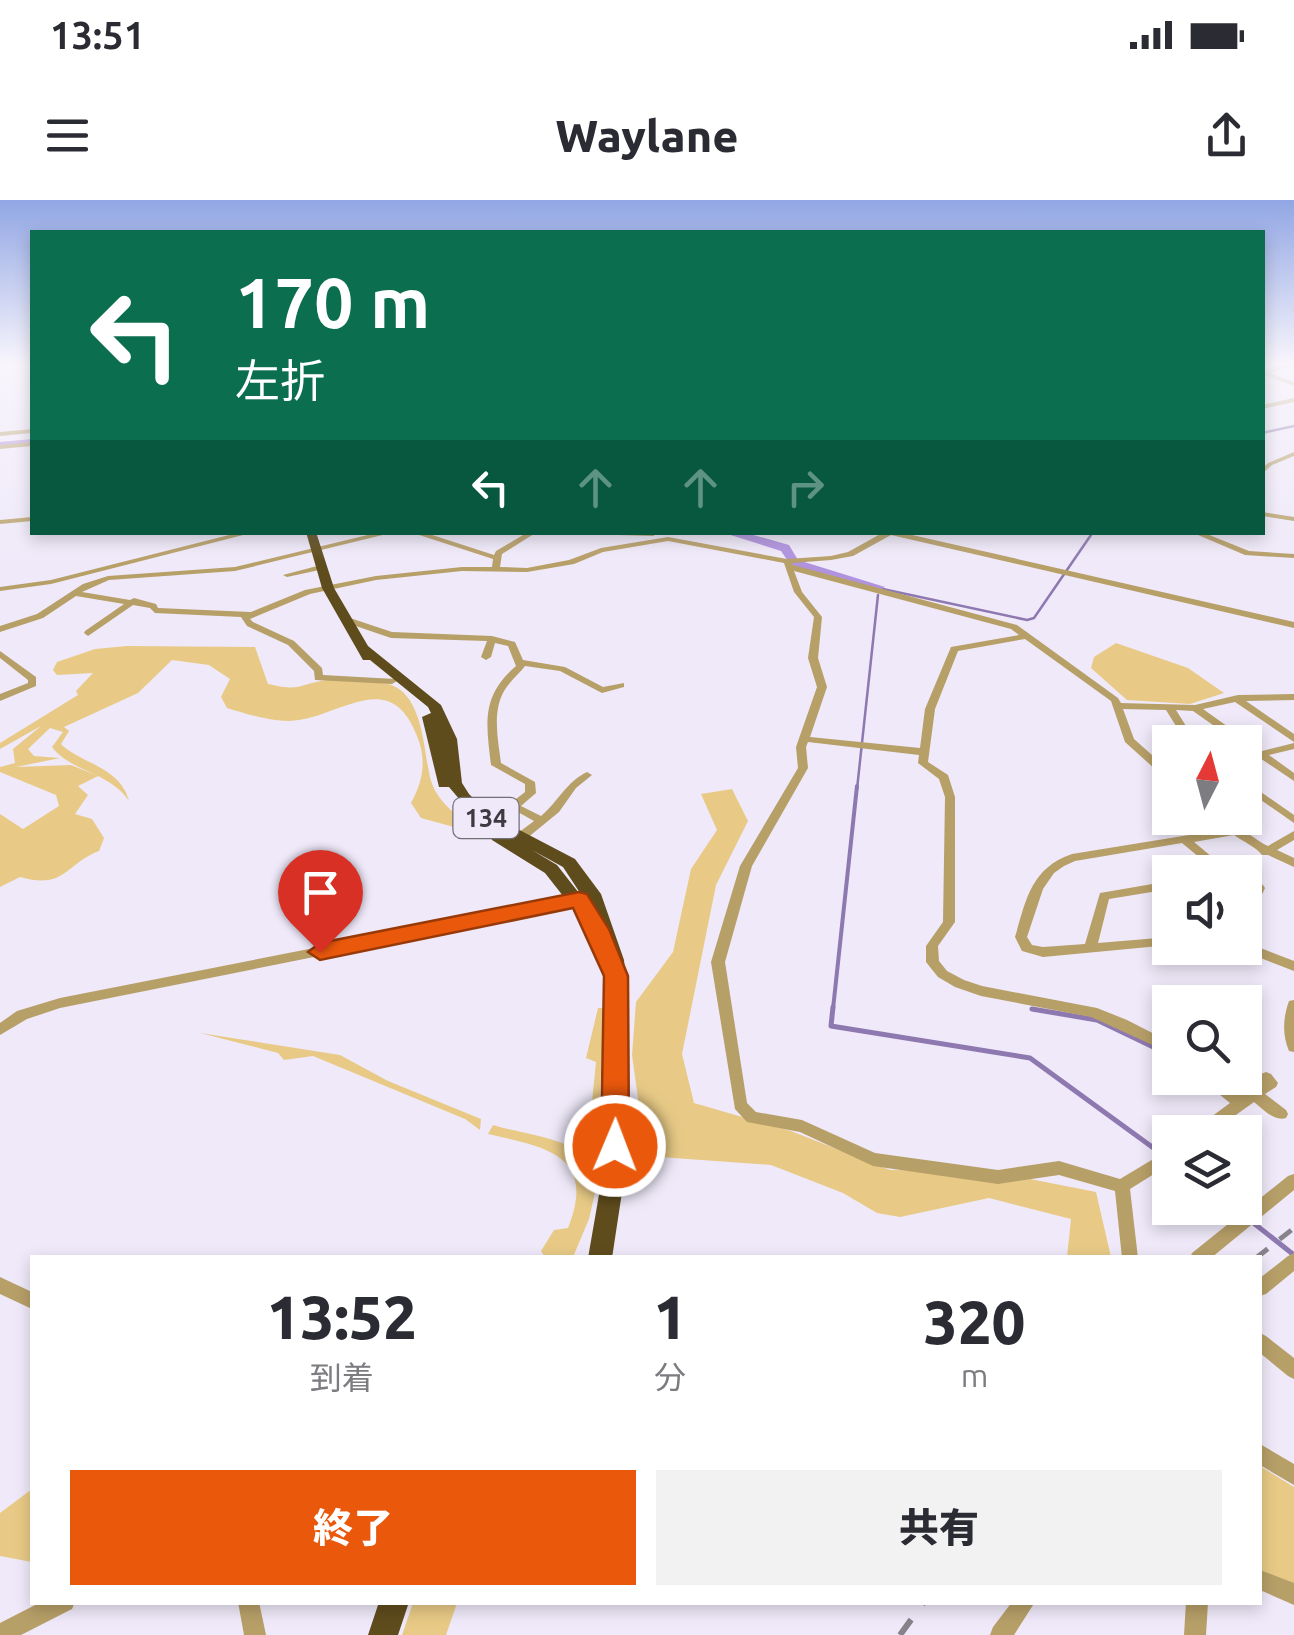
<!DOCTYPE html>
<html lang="ja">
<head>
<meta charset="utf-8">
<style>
  :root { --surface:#fff; --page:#f2f2f3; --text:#2b2b33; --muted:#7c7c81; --accent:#ea580c }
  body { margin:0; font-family:Ubuntu,"Noto Sans JP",sans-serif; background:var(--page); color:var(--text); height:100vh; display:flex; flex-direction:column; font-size:38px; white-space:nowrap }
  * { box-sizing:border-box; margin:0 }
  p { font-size:32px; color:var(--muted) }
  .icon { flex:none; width:55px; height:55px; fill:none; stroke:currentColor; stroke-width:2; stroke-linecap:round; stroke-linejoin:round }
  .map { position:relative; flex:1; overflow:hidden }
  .sheet { position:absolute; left:30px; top:1055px; width:1232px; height:350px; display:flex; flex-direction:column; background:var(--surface); border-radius:0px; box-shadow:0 5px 15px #0003 }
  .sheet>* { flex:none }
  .guide { position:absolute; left:30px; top:30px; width:1235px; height:305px; border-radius:0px; box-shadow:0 5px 15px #0003; background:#0b6e4f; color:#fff; overflow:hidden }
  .needle { width:65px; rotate:6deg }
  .fabs { position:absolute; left:1152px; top:525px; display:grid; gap:20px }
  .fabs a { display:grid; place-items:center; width:110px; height:110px; border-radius:0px; background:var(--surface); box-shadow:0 5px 15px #0003; font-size:50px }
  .pin { position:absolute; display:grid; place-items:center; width:85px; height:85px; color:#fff; margin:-102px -42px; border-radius:50% 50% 50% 0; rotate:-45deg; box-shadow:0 0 10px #0007 }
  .pin .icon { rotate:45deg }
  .me { position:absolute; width:110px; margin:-55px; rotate:1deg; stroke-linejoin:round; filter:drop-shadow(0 0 8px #0008) }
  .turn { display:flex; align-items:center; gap:35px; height:210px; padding:0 40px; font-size:45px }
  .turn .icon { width:130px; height:130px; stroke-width:2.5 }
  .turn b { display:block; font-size:70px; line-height:85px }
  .lanes { display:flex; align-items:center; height:95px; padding:0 40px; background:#0003; justify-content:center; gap:50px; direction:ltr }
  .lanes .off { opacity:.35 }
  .eta { display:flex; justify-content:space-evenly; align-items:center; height:170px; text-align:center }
  .eta b { font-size:60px; font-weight:800; line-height:70px }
  .cta { display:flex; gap:20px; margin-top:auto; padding:20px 40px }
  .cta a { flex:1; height:115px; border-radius:0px; background:var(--accent); color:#fff; font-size:40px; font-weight:800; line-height:115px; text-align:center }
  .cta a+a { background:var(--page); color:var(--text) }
  .status { display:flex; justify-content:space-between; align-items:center; height:70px; padding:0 50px; background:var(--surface); direction:ltr }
  .status svg { height:28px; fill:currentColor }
  header { display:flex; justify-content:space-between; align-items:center; height:130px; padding:0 40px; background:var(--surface); font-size:45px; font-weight:800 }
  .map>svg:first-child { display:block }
</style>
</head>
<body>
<div class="status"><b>13:51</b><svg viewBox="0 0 49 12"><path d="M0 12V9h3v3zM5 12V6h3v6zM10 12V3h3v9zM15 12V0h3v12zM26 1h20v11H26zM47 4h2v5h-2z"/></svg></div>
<header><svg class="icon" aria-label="menu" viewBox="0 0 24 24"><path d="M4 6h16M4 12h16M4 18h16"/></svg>Waylane<svg class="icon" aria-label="share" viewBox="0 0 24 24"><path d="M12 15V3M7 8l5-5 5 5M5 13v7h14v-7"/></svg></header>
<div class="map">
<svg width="1294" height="1435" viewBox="0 0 1294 1435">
  <rect width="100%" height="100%" fill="#efe9f9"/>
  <path fill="#e8ca86" d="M 1116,443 L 1188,468 L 1224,493 L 1190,504 L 1127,500 L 1091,468 L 1094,457 Z
    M 127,446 L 255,447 L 268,484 C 303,492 297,484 328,480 C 343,478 367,482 382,483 C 425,487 423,553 431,581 C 438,602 455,614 472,627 L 465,630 L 421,618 L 411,603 C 423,581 427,560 417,536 C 389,464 338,520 289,521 C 268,521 247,514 227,508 L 221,497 L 230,479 L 209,465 L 172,460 L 138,493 L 64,527 L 69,531 L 61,544 C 79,563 120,566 129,601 C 110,572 71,572 52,547 L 63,532 L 50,528 L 28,549 L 34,556 L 60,558 L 16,567 L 71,565 L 98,576 L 78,586 L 88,595 L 75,614 L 92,619 L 104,638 L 99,651 C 65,664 65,690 20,677 L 0,687 L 0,614 L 23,629 L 59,606 L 56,595 L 0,572 L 0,567 L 15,563 L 13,549 L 41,526 L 0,549 L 0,543 L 78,495 L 76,491 L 93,473 L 57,475 L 53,470 L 57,462 L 95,449 Z
    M 732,589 L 748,621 L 716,685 L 682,854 L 694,903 L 791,931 L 890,970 L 990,971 L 1096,992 L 1111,1057 L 1067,1057 L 1071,1019 L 989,998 L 900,1017 L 877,1013 L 843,993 L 771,965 L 646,956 L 632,855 L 636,802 L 673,752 L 691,669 L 717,630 L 701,594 Z
    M 598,808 L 604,808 L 597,958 L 587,952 L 596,862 L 586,858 Z
    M 200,833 L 340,855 L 388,881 L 481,919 L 480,930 L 465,919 L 313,856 L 284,860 L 278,853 Z
    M 493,925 C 530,936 561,936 593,960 L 597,984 L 589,1019 L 573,1057 L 545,1057 L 541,1051 L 554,1030 L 568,1028 C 597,955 546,947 488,934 Z
    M 1260,1266 L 1294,1287 L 1294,1385 L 1260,1370 Z
    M 32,1289 L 32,1362 L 0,1356 L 0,1313 Z
    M 413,1403 L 457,1403 L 446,1435 L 402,1435 Z"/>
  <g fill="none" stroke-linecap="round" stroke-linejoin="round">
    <path stroke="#8e78b0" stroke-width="2.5" d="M 1262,233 L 1294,226
      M 878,388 L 1027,420 L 1034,418 L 1093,332
      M 857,589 L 878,395"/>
    <path stroke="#8e78b0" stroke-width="4" d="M 833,809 L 857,586"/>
    <path stroke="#8e78b0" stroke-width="5" d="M 833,807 L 831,826 L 1030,858 L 1170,960
      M 1032,809 L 1097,820 L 1170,855
      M 1234,1008 L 1243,1015
      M 1251,1021 L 1294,1055"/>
    <path fill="#b092df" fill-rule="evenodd" d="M 32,239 L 32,245 L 0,248 L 0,242 Z
      M 721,332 L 743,332 L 789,345 L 798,360 L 885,387 L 878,391 L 792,367 L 781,351 Z"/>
    <path fill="#b79f68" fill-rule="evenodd" d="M 1294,162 L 1294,166 L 1270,173 L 1294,182 L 1294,186 L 1262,174 L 1262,172 Z
      M 1294,198 L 1294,202 L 1262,209 L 1262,205 Z
      M 32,229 L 32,233 L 0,236 L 0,232 Z
      M 32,242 L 32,246 L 0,249 L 0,245 Z
      M 1294,252 L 1294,256 L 1272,265 L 1262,274 L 1262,268 L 1268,263 Z
      M 1262,312 L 1294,317 L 1294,321 L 1262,316 Z
      M 32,317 L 32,321 L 0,324 L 0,320 Z
      M 241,332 L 255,332 L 51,384 L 0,391 L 0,387 L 51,380 Z
      M 380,332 L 395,332 L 235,371 L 109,380 L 82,392 L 130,400 L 134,398 L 156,404 L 158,408 L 251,412 L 305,390 L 376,376 L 462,367 L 492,367 L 493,359 L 410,332 L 423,332 L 494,355 L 496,351 L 528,332 L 537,332 L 502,354 L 500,367 L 527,368 L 569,360 L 601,348 L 668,337 L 787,359 L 831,356 L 848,352 L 884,332 L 899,332 L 1294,422 L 1294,428 L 891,335 L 853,356 L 831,360 L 792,363 L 793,365 L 1017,425 L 1118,498 L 1121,503 L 1195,505 L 1238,495 L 1294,494 L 1294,500 L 1246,501 L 1294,534 L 1294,542 L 1235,502 L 1203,509 L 1262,551 L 1294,543 L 1294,549 L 1269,555 L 1294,573 L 1294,581 L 1245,548 L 1245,542 L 1237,542 L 1193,511 L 1176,510 L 1196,542 L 1186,542 L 1166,510 L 1123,509 L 1134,539 L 1170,571 L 1170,580 L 1166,579 L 1125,542 L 1111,501 L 1025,439 L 958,451 L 935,509 L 928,562 L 948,575 L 955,597 L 955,722 L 938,746 L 939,761 L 947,771 L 964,780 L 982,786 L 1097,808 L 1127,820 L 1170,842 L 1170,853 L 1091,817 L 981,796 L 955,787 L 938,777 L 926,762 L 926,746 L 943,722 L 945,597 L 939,579 L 918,563 L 919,555 L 808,542 L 806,547 L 808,568 L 752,666 L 725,762 L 747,903 L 756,912 L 802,920 L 875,953 L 998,970 L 1059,961 L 1120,979 L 1170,949 L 1170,964 L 1130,989 L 1138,1058 L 1122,1058 L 1115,991 L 1059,975 L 998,984 L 873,966 L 800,932 L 747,922 L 735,909 L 711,762 L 740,666 L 798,568 L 796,547 L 817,487 L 808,458 L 814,417 L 794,392 L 784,363 L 668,341 L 603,352 L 574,364 L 527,372 L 462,371 L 376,380 L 310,394 L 250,419 L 253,422 L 294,441 L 322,468 L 323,475 L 395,479 L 397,481 L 392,484 L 315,480 L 314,471 L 288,445 L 247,426 L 241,417 L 155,413 L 150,408 L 133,405 L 88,436 L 84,433 L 85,431 L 124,404 L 76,396 L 43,418 L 0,432 L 0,426 L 37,414 L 83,384 L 108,376 L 235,367 ZM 794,371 L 1011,429 L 1019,435 L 951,447 L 925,509 L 920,548 L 810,537 L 827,487 L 818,458 L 822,417 L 802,392 Z
      M 580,332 L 656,332 L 657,334 L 653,336 L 583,334 Z
      M 1191,332 L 1202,332 L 1249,351 L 1294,354 L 1294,358 L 1245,355 Z
      M 321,365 L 324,365 L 324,369 L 287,377 L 283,375 Z
      M 347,417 L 392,432 L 492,436 L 515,442 L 523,460 L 565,467 L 603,487 L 624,483 L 624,487 L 602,493 L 560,471 L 525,466 C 519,474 510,481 504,491 C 492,512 498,540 501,563 L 535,582 L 536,593 L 521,606 L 541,616 C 558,602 566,582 587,572 L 592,575 L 576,588 L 559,612 L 526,639 L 518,639 L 516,636 L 518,633 L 534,621 L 507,606 L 525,592 L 525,584 L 491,565 C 486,523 481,496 516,466 L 508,446 L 495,443 L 491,457 L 486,460 L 481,457 L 487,441 L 391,438 L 344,422 L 343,420 Z
      M 0,451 L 36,477 L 36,486 L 0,501 L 0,494 L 28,483 L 28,480 L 0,458 Z
      M 1245,581 L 1294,615 L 1294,623 L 1245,589 Z
      M 1214,618 C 1234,618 1249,637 1268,646 L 1294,631 L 1294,640 L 1277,650 L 1294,658 L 1294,667 L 1268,655 L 1262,655 C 1256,647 1242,641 1234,635 L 1194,642 L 1230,672 L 1217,672 L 1182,643 L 1075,661 L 1064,666 L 1054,673 L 1043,689 L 1027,737 L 1032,745 L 1043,747 L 1085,744 L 1100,693 L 1170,681 L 1170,689 L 1109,699 L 1098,743 L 1170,737 L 1170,745 L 1043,757 L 1022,751 L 1015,737 C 1026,700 1031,668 1072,654 L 1226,629 Z
      M 1245,678 L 1263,685 L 1265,688 L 1251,718 L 1245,722 L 1245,705 L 1252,690 L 1245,687 Z
      M 579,696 L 585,700 L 583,703 L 60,808 L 27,819 L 0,835 L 0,823 L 17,811 L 60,798 Z
      M 1245,742 L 1294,761 L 1294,771 L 1240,750 L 1239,748 L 1245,748 Z
      M 1294,800 L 1294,852 L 1289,851 C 1282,834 1283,818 1289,801 Z
      M 1266,872 L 1271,874 L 1278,883 L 1276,887 L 1265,894 L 1286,910 L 1288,914 L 1286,918 C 1274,922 1263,909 1254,902 L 1212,932 L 1194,932 L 1196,928 L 1230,903 L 1204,882 L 1202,878 L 1219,878 L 1241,895 L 1261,882 L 1259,878 L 1261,874 Z
      M 1294,974 L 1294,990 L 1211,1058 L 1190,1058 L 1192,1053 L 1288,976 Z
      M 1294,1053 L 1294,1071 L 1266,1094 L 1260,1096 L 1260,1078 L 1288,1056 Z
      M 0,1077 L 32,1092 L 32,1109 L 0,1094 Z
      M 1260,1133 L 1266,1136 L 1294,1158 L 1294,1179 L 1288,1176 L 1260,1153 Z
      M 1260,1244 L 1294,1264 L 1294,1285 L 1260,1265 Z
      M 1260,1370 L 1294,1383 L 1294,1405 L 1260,1390 Z
      M 41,1402 L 75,1402 L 72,1409 L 21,1435 L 0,1435 L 0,1423 Z
      M 238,1402 L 259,1402 L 266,1435 L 244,1435 Z
      M 1012,1402 L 1035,1402 L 1014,1435 L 990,1435 L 993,1427 Z
      M 1186,1402 L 1208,1402 L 1206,1435 L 1184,1435 Z"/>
    <path fill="#5f4c1d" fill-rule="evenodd" d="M 306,332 L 316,332 L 334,388 L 368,446 L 441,505 L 457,539 L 462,583 L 469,594 L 489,614 L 575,659 L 601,694 L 624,760 L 627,795 L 626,966 L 612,1058 L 588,1058 L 604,966 L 609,795 L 606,760 L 596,731 L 589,729 L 545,673 L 492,640 L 490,636 L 497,631 L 477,620 L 449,587 L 439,587 L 422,517 L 431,513 L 428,507 L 370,460 L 363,460 L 322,388 ZM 532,650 L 563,667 L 586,702 L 557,665 Z
      M 379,1402 L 409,1402 L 398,1435 L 368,1435 Z"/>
    <path stroke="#87838d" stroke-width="5" stroke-dasharray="15 15" stroke-linecap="butt" d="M 1256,1058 L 1294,1028"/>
    <path stroke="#87838d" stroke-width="6" stroke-dasharray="19 19" stroke-linecap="butt" d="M 900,1435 L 924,1402"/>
  </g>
  <linearGradient id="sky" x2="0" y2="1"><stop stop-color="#91a6e4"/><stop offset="0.45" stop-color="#f8f5fc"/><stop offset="1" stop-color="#f8f5fc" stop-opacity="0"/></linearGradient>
  <rect width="1294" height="363" fill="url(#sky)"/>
  <path fill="#ea580c" stroke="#983908" stroke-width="2.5" d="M 579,692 L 587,694 L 609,729 L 628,776 L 629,946 L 625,954 L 605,954 L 601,946 L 604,776 L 573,708 L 320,760 L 308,752 L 320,743 Z"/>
  <g text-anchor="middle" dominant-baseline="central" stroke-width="10" stroke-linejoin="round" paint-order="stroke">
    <rect fill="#efe9f9" stroke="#726f78" stroke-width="2.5" x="453.5" y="598" width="65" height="40" rx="8"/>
    <g font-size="25" font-weight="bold" fill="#3d3b41">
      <text x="486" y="618">134</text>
    </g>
  </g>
</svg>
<div class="fabs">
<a><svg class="needle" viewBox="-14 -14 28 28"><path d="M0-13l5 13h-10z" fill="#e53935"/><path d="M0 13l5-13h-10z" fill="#7c7c81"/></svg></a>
<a><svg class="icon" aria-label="sound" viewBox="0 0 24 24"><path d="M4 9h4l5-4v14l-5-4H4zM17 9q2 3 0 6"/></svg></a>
<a><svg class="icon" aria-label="search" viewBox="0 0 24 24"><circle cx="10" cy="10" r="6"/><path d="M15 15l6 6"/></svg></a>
<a><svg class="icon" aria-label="layers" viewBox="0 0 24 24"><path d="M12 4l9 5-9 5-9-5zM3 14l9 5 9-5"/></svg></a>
</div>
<div class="pin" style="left:320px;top:752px;background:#d93025"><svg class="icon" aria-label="arrive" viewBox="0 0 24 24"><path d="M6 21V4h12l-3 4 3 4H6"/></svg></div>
<svg class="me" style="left:615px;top:946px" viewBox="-20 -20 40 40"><circle r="17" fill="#ea580c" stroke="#fff" stroke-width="3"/><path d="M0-11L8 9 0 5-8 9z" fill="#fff"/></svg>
<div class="guide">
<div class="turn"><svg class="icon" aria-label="left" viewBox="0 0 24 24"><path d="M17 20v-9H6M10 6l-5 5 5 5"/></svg><div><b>170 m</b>左折</div></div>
<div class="lanes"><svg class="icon" aria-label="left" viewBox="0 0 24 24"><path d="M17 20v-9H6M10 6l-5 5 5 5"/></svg><svg class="icon off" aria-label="ahead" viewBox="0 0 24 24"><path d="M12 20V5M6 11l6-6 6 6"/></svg><svg class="icon off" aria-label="ahead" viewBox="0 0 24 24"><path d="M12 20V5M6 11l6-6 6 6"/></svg><svg class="icon off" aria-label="right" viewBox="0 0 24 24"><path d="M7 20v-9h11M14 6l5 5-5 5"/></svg></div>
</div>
<section class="sheet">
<div class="eta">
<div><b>13:52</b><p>到着</p></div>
<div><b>1</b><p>分</p></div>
<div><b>320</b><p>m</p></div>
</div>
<div class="cta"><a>終了</a><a>共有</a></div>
</section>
</div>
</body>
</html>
